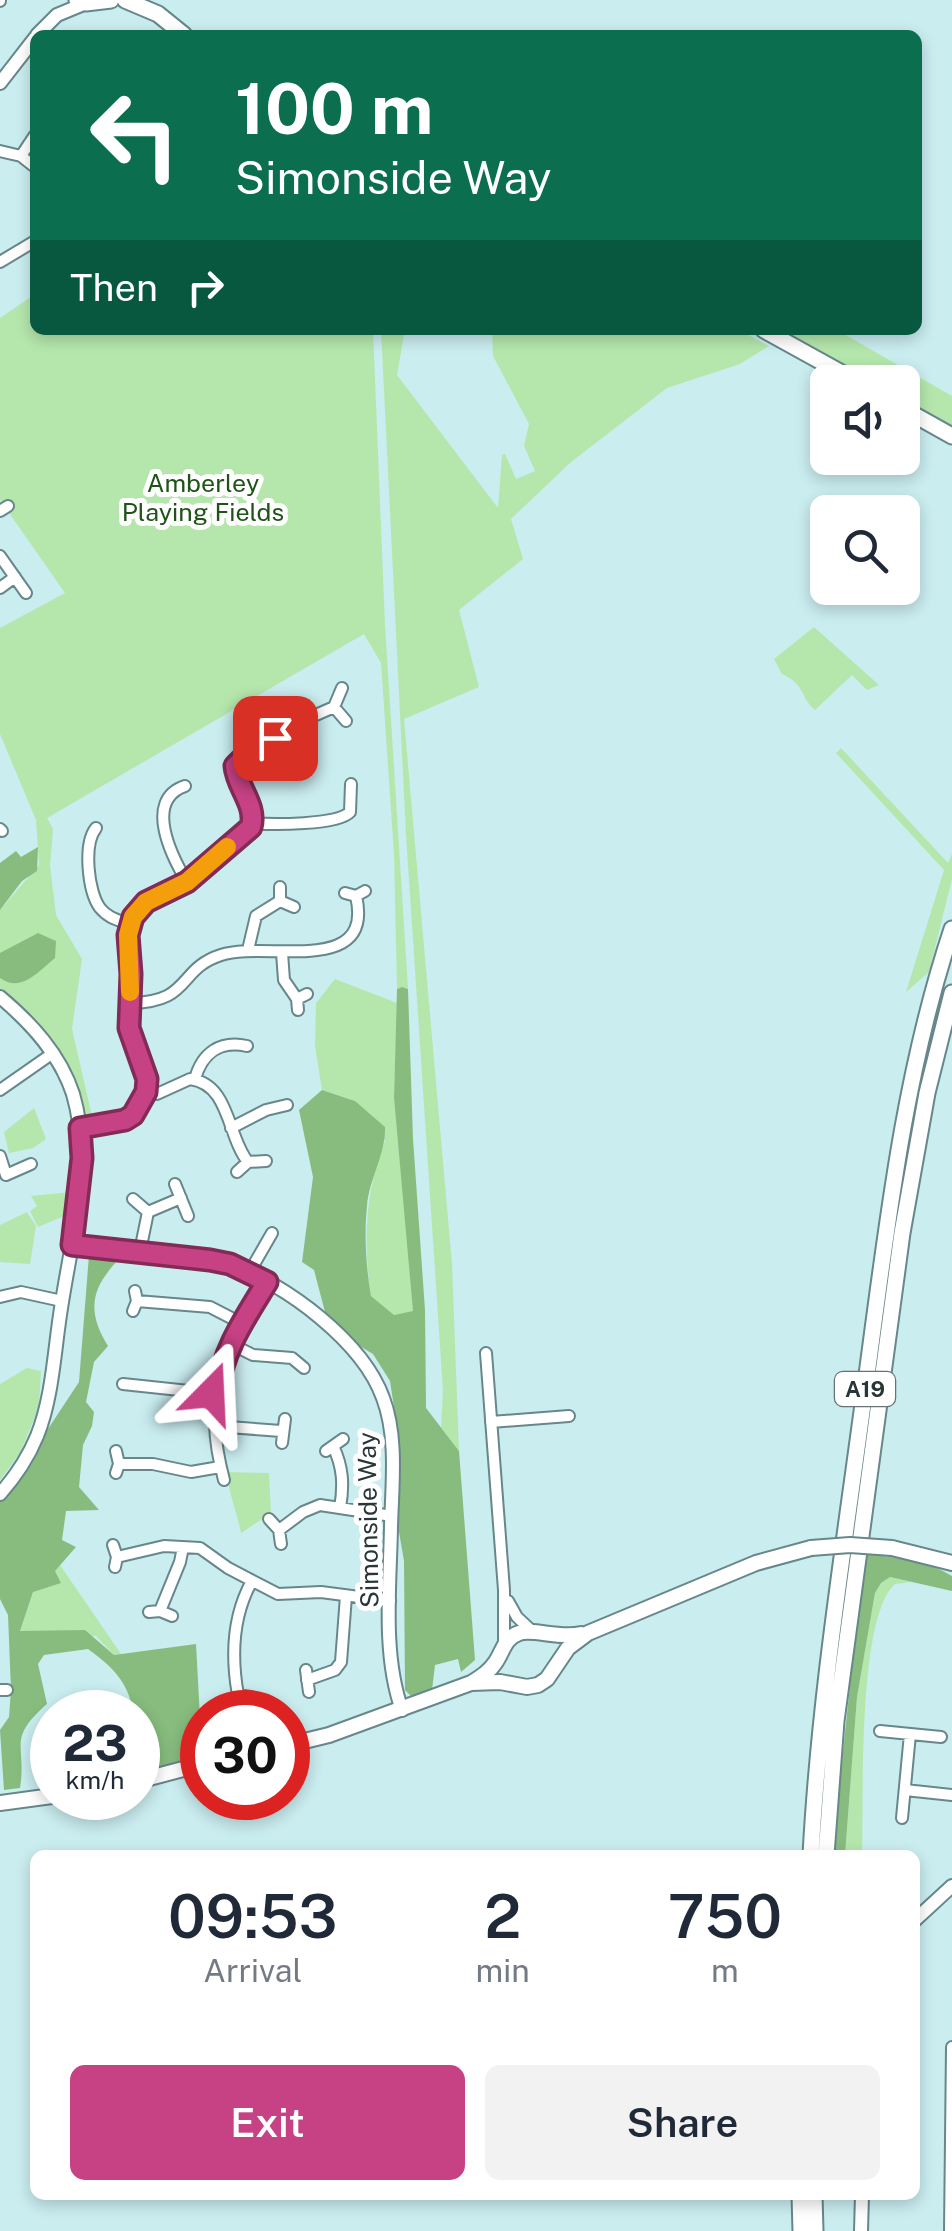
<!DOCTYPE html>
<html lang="en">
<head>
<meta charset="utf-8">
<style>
  :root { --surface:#fff; --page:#f2f2f3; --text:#1f2937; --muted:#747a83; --accent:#c74285 }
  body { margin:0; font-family:"Public Sans",sans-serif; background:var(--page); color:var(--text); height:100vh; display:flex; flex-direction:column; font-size:38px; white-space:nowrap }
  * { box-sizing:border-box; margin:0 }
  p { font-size:32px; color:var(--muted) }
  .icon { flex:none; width:55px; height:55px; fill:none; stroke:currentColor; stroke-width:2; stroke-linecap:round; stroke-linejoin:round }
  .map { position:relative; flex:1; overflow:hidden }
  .details { position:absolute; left:30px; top:1850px; width:890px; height:350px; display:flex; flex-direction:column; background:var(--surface); border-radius:15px; box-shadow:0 5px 15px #0003 }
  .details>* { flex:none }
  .hud { position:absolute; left:30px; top:30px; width:892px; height:305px; border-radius:15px; box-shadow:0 5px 15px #0003; background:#0b6e4f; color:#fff; overflow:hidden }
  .buttons { position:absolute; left:810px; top:365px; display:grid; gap:20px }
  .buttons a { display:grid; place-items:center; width:110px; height:110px; border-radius:15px; background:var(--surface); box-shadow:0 5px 15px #0003; font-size:50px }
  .speed { position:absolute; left:30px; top:1690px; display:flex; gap:20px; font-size:50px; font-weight:700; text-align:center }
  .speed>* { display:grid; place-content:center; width:130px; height:130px; border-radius:50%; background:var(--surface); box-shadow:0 5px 15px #0003; line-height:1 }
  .speed small { font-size:25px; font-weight:400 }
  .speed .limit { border:15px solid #d22; background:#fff; color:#111 }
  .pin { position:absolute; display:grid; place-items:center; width:85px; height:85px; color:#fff; margin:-42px; border-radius:20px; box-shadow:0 5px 15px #0006 }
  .me { position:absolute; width:110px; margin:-55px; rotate:21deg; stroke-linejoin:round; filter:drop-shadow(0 0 8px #0008) }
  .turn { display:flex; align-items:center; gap:35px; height:210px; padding:0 40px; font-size:45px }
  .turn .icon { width:130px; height:130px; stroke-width:2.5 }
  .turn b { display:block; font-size:70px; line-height:85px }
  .then { display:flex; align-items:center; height:95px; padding:0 40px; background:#0003; gap:20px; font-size:38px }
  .eta { display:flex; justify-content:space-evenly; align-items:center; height:170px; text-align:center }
  .eta b { font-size:60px; font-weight:600; line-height:70px }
  .action { display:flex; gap:20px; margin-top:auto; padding:20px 40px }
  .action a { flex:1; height:115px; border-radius:15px; background:var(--accent); color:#fff; font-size:40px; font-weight:600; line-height:115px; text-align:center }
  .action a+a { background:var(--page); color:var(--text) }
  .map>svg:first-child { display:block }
</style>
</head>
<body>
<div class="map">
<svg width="952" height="2231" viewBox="0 0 952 2231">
  <rect width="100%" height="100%" fill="#caedf0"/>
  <path fill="#b5e7ad" d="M 35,294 L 35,330 L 373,330 L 385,625 L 408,989 L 402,987 L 397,989 L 394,854 L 381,663 L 364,634 L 47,818 L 53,829 L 50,866 L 56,915 L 82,959 L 72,1029 L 92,1116 L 83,1113 L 37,1023 L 0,989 L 0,910 L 39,865 L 36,820 L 0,734 L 0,628 L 65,593 L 0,500 L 0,318 Z
    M 381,330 L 399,330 L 404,335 L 397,375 L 498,508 L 502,455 L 505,454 L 516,479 L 535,471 L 524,446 L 529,424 L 493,356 L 492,330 L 739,330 L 769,346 L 740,364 L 667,388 L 571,462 L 511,519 L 523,559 L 459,610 L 479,687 L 404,719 L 452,1264 L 459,1451 L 441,1427 L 443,1391 L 406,835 Z
    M 781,330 L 837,330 L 952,396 L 952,425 L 903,398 L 902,382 L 875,382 Z
    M 814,627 L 879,685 L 867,690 L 852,675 L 815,710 C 799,696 806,685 782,674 L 774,659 Z
    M 841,748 L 948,863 L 952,854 L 952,879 L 929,972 L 906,992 L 944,870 L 836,753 Z
    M 335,979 L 397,1003 L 394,1098 L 414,1311 L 394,1315 L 371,1296 C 363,1243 365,1190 385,1141 L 355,1101 L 322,1090 L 315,1046 L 316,1003 Z
    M 34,1108 L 46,1139 L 33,1148 L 9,1153 L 4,1132 Z
    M 72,1192 L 69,1214 L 38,1227 L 30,1211 L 37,1206 L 31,1196 Z
    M 27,1212 L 36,1226 L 30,1264 L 0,1262 L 0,1225 Z
    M 27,1368 L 41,1371 L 39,1407 L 20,1453 L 0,1480 L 0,1384 Z
    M 227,1472 L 269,1473 L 271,1513 L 241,1533 C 238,1516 227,1487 227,1472 Z
    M 60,1565 L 121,1654 L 114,1655 L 96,1636 L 20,1631 L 33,1592 Z
    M 890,1577 L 911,1582 L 895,1584 C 857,1617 864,1801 862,1855 L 845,1855 L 857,1697 L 875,1593 L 881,1583 Z"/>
  <path fill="#87bc7e" d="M 38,847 L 37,871 L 22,881 L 0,910 L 0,863 L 16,851 L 21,857 Z
    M 38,933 L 56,941 L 55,958 C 38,972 21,993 0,978 L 0,953 Z
    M 402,987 L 408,989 L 413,1139 L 425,1310 L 426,1408 L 459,1451 L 475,1660 L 461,1672 L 458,1659 L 435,1665 L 432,1690 L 412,1697 L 405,1690 L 404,1561 L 398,1526 L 397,1427 L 390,1381 L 373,1354 L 348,1339 L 325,1312 L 314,1270 L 302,1262 L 313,1177 L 299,1110 L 322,1090 L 355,1101 L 385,1127 C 386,1154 369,1179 367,1206 C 364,1235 366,1267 371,1296 L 394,1315 L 413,1311 L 394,1098 L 397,989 Z
    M 89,1255 L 120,1258 C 91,1288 86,1310 108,1346 L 94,1362 L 86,1402 L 94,1412 L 92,1426 L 83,1445 L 79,1487 L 99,1510 L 66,1511 L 62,1540 L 76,1547 L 55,1571 L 61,1583 L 33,1592 L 20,1631 L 85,1630 L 114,1655 L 196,1644 L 202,1755 L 139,1774 L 138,1712 L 133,1712 C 129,1683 112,1666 88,1649 L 44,1655 L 38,1664 L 47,1704 C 6,1740 27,1744 20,1788 L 4,1790 L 0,1730 L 9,1717 L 11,1690 L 8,1615 L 0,1599 L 0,1502 L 31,1465 L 44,1435 L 79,1382 Z
    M 864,1554 C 894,1557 926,1560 952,1576 L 952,1591 L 890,1577 L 881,1583 L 875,1593 L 857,1697 L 845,1855 L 832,1855 Z"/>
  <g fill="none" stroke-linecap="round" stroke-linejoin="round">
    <g stroke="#67878a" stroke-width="14">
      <path id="minor" d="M 0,1 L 0,0
        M 0,151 L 21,156 L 35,167
        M 21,156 L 35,135
        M 0,262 L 35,241
        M 0,511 L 8,506
        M 0,556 L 26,593
        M 0,588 L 15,577
        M 342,688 L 334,707 L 346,721
        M 185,786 C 143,800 172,857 187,882
        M 253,823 C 272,825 338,825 350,812 L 351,784
        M 96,828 C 83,844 88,892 100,908 C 108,918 118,920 129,924
        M 0,829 L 2,831
        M 280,887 L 280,901 L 294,907
        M 345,893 L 356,896 L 365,891
        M 248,950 L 256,916 L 280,901
        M 282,953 L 284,980 L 297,999
        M 129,1003 C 192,1003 177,969 221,955 C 265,940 375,978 356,896
        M 298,1010 L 297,999 L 307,994
        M 195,1079 C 202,1053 220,1040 247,1046
        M 0,1090 L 53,1053
        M 147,1092 L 157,1094 L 190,1079 C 230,1084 227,1136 248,1162
        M 80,1128 C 111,1128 157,1113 146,1073 C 141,1058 132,1045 129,1030 C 128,1021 128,927 131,922 C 141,898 167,896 186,883 C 208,867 232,846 251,827 C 258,802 226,783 239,759 L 291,726 L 334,707
        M 231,1128 L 266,1110 L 287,1105
        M 0,1156 L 6,1175 L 31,1164
        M 237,1172 L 248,1162 L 266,1161
        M 175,1184 L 188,1216
        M 133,1199 L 148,1212 L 140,1251
        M 148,1212 L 181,1198
        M 249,1273 L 272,1233
        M 0,1297 L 21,1292 L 62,1301
        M 137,1301 L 210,1307 L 241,1323
        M 133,1311 L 137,1301 L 135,1291
        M 231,1344 L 253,1355 L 292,1358 L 304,1368
        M 486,1353 L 504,1590 L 504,1644
        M 123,1384 L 217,1394
        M 491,1422 L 569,1416
        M 215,1426 L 281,1431
        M 282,1443 L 285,1419
        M 333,1446 C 343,1467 344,1485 340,1508
        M 326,1451 L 343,1439
        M 119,1464 L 153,1464 L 191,1472 L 220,1467
        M 116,1473 L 119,1464 L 116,1451
        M 224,1480 C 201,1394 224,1354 267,1282
        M 269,1519 L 279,1530 L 281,1544
        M 279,1530 L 303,1512 L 320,1505 L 392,1516
        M 113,1545 L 117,1557 L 115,1567
        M 117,1557 L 164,1546 L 200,1548 L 228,1568 L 278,1594 L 321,1592 L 390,1601
        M 508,1601 L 517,1617 L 533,1632
        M 160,1611 L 180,1562 L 183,1547
        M 149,1612 L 160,1611 L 172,1616
        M 306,1670 L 309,1692
        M 307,1680 L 335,1670 L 341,1662 L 346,1596
        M 0,1690 L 7,1690
        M 238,1695 C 231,1656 233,1615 252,1581
        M 230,1705 L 238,1695 L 251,1697
        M 880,1731 L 941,1737
        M 905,1790 L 952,1795
        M 902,1818 L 910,1734
        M 950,2231 L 952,2047"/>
    </g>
    <g stroke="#67878a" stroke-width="16">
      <path id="tertiary" d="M 37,35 L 57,15 L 86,3
        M 0,83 L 35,38
        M 0,997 C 31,1023 60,1054 73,1094 C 94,1165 70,1244 60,1315 C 54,1355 52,1399 37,1436 C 28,1458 15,1477 0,1494
        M 72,1245 C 119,1248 187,1250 231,1265 C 286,1284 363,1342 383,1398 C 398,1437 392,1486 391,1527 C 390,1585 382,1654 402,1710
        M 915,1920 L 952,1886
        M 861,2231 L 862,2195"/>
    </g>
    <g stroke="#67878a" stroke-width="18">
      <path id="secondary" d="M 892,1548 L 952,1563
        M 471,1683 L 500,1682 L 527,1687 L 538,1685 L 547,1679 L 568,1648 L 588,1633 L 756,1563 L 811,1548
        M 288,1745 L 329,1735 L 471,1683 C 480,1678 489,1672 495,1663 C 503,1652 504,1638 519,1633 C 532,1628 559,1639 581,1634
        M 138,1781 L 202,1764
        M 0,1803 L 52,1796"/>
    </g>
    <g stroke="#67878a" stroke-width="19">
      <path id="primary" d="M 77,0 L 86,3 L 111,0
        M 125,0 L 158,14 L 184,35
        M 764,330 L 858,382
        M 902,408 L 952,436"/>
    </g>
    <g stroke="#67878a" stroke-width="19">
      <path id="trunk" d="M 811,1855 C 819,1704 843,1554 863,1404 C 885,1245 901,1082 952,929
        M 826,1855 L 836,1721 L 902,1233 L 927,1093 L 952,993
        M 800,2195 L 801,2231
        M 814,2195 L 815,2231"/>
    </g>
    <use href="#minor" stroke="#fff" stroke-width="10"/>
    <use href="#tertiary" stroke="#fff" stroke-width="12"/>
    <use href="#secondary" stroke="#fff" stroke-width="14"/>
    <use href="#primary" stroke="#fff" stroke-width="15"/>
    <use href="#trunk" stroke="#fff" stroke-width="15"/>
    <g stroke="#67878a" stroke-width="18" stroke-linecap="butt">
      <path id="secondary-bridge" d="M 811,1548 L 850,1545 L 892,1548"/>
    </g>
    <use href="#secondary-bridge" stroke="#fff" stroke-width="14"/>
  </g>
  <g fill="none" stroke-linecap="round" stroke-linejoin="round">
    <g stroke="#812b56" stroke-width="25">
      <path id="route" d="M 211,1393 L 217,1394 C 222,1351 245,1318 267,1282 L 230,1264 L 210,1260 L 72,1245 L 82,1158 L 80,1128 L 125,1120 L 133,1115 L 146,1092 L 147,1079 L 129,1028 L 131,974 L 128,935 L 133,917 L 146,902 L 187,882 L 251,827 C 257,805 237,788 235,766 L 253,748 L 275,738"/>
    </g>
    <use href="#route" stroke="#c74285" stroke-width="18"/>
    <path stroke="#f59e0b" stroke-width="18" d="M 130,992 L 128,935 L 133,917 L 146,902 L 187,882 L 227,847"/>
  </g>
  <g text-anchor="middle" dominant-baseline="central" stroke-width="10" stroke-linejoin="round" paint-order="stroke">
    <rect fill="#fff" stroke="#687273" stroke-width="2.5" x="835" y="1372" width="60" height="34" rx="8"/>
    <g font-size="22" font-weight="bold" fill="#283637">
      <text x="865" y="1389">A19</text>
    </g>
    <g font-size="25" fill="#1f5317" stroke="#fff">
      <text x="203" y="483">Amberley<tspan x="203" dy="29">Playing Fields</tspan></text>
    </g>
    <g font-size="25" fill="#283637" stroke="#fff">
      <text transform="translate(368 1520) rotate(-91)">Simonside Way</text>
    </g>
  </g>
</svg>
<div class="buttons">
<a><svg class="icon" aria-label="sound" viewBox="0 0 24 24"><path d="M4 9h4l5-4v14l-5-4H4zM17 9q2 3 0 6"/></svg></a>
<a><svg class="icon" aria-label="search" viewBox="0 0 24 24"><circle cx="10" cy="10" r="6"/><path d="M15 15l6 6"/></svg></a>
</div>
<div class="speed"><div>23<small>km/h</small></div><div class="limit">30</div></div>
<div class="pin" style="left:275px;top:738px;background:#d93025"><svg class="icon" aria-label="arrive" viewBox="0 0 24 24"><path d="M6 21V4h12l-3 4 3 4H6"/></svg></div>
<svg class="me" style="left:211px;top:1393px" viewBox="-20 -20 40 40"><path d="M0-17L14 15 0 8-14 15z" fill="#c74285" stroke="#fff" stroke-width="4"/></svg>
<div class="hud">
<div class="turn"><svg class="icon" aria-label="left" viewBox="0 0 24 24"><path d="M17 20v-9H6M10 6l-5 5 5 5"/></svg><div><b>100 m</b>Simonside Way</div></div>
<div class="then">Then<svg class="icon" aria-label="right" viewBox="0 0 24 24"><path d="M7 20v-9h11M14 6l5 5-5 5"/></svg></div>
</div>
<section class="details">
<div class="eta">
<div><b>09:53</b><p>Arrival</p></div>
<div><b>2</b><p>min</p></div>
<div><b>750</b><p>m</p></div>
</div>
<div class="action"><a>Exit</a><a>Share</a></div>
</section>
</div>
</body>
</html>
